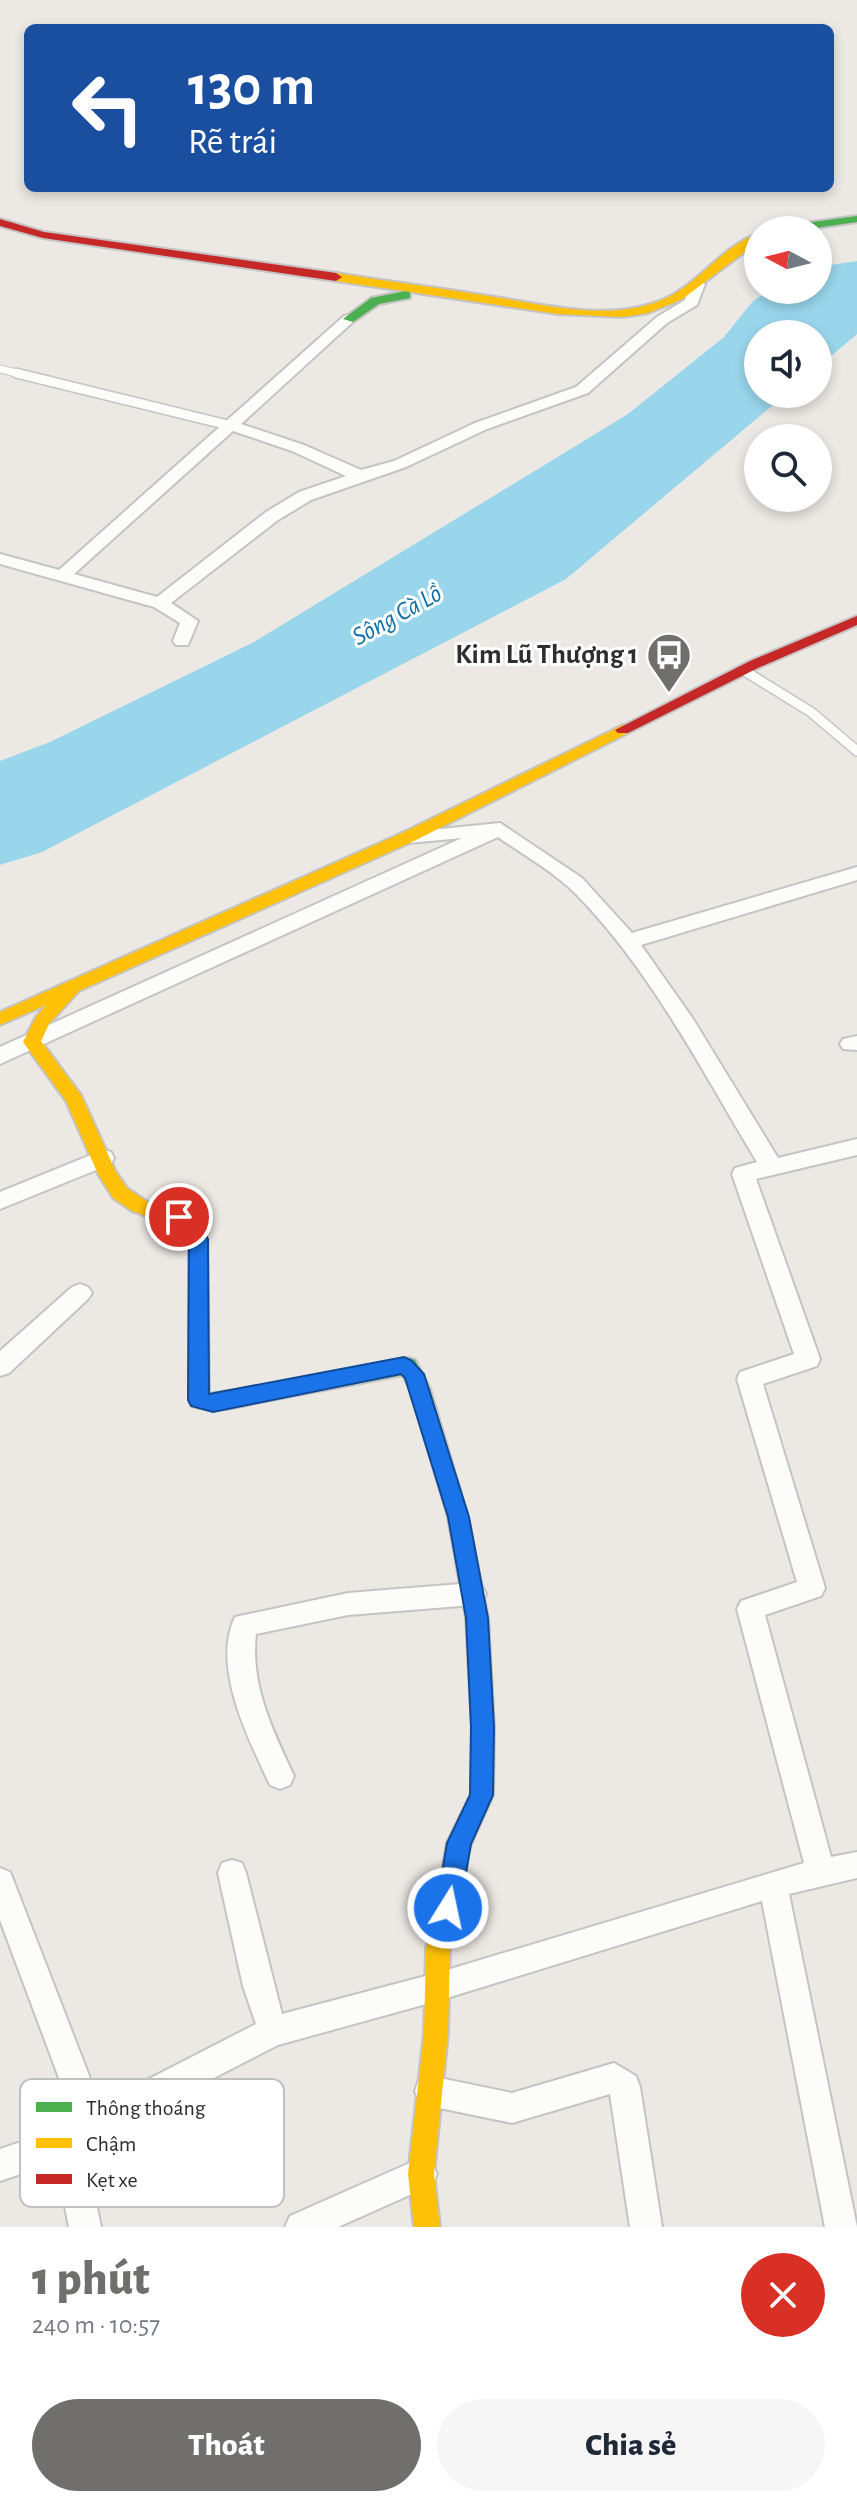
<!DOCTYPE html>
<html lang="vi">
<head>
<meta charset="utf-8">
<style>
  :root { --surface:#fff; --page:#f6f6f7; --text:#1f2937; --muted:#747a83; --accent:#706f6e }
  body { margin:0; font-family:"Alegreya Sans",sans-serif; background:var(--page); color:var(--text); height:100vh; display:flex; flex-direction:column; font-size:30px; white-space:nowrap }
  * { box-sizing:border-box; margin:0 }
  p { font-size:26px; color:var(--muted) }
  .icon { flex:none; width:44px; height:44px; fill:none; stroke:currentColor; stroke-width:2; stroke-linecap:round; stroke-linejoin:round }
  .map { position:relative; height:2227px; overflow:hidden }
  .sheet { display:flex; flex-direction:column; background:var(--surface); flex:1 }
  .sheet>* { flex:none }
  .top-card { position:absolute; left:24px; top:24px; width:810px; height:168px; border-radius:12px; box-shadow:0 4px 12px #0003; background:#1a4fa0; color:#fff; overflow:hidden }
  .needle { width:52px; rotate:277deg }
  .buttons { position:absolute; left:744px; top:216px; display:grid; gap:16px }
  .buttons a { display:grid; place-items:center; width:88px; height:88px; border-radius:50%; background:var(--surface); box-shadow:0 4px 12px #0003; font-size:40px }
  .pin { position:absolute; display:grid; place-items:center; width:68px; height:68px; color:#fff; margin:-34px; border:4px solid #fff; border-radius:50%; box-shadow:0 2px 8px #0007 }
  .me { position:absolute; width:88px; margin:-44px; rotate:10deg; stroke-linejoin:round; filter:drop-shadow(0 0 6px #0008) }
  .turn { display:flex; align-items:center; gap:28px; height:168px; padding:0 32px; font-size:36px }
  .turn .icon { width:104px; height:104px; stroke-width:2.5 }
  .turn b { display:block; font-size:56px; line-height:68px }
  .round { display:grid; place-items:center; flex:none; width:84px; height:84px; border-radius:42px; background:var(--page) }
  .head { display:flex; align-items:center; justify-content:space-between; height:136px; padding:0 32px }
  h1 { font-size:48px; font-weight:800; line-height:60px; color:var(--accent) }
  .action { display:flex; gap:16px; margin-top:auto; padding:16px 32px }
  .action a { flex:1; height:92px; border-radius:48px; background:var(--accent); color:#fff; font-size:32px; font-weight:800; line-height:92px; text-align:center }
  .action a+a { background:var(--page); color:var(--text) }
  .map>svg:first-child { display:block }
</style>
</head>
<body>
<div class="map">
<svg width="857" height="2227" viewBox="0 0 857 2227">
  <rect width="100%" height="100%" fill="#ece8e4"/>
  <path fill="#99d6ec" d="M 857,261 L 857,334 L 818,367 L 818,334 L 758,334 L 758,394 L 786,394 L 566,579 L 42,852 L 0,865 L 0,761 L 50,742 L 254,642 L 628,414 L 724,337 L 753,301 L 770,290 L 818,290 L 818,267 Z"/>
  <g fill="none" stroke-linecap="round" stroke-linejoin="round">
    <g stroke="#c5c4c5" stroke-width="9">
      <path id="lane-far1" d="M 0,369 L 24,375"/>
    </g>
    <g stroke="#c5c4c5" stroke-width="12">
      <path id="lane" d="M 16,373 L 232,426
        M 743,670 L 811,712 L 857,751"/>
    </g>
    <g stroke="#c5c4c5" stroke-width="4">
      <path id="street" d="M 698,280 L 705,284 L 697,305 L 667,323 L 588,393 L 487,429 L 406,467 L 311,500 L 278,520 L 171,603 L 198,621 L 188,645 L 176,645 L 173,641 L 180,623 L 154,607 L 0,564 L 0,554 L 59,570 L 344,316 L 349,315 L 356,319 L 241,424 L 304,445 L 361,470 L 394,461 L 475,423 L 576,387 L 657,317 L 685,300 L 691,284 ZM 233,431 L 292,451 L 346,476 L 299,492 L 266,512 L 157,597 L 74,574 Z
        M 500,823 L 582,878 L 632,933 L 857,867 L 857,880 L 641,945 L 693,1019 L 778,1158 L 857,1139 L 857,1155 L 756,1179 L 820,1359 L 817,1366 L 763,1384 L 825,1588 L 821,1596 L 765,1615 L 831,1857 L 857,1852 L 857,1878 L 789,1894 L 857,2227 L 825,2227 L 762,1901 L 437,2001 L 278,2045 L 103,2135 L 85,2149 L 101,2227 L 69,2227 L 56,2162 L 0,2181 L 0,2149 L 59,2129 L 74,2118 L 0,1920 L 0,1868 L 10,1872 L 14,1882 L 100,2104 L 256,2024 L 243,1986 L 218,1873 L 222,1863 L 232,1860 L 242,1863 L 246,1873 L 282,2014 L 437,1973 L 804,1863 L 737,1609 L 741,1601 L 797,1582 L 737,1379 L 740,1372 L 794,1354 L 732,1174 L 735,1168 L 757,1162 C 702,1071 652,972 577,895 C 554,872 525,856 498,837 L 0,1064 L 0,1047 L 462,838 L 408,843 L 398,837 L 401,833 Z
        M 857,1036 L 857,1050 L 843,1049 L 840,1044 L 843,1039 Z
        M 103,1150 L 111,1152 L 114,1158 L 111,1164 L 0,1209 L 0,1192 Z
        M 80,1284 L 88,1287 L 92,1293 L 88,1299 L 9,1373 L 0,1376 L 0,1351 L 72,1287 Z
        M 473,1583 L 482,1586 L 486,1594 L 482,1602 L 473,1605 L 348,1615 L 256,1634 C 250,1685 273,1731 294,1776 L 290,1785 L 280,1789 L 270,1785 C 249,1740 211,1666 235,1617 L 348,1593 Z
        M 614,2063 L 636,2076 L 640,2087 L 662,2227 L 630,2227 L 610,2094 L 512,2123 L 430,2106 L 419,2102 L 415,2091 L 419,2080 L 430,2076 L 512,2093 Z
        M 421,2158 L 432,2163 L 437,2174 L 432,2185 L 338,2227 L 285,2227 L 290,2216 Z"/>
    </g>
    <g stroke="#c5c4c5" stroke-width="4">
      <path id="fast" d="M 857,216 L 857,222 L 802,230 L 770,230 L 776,227 Z
        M 406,291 L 410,292 L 410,298 L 379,304 L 353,322 L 343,319 L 371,298 Z
        M 408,1358 L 415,1360 L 430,1389 L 468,1517 L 488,1618 L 494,1727 L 493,1795 L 471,1844 L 462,1878 L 454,1881 L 446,1878 L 442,1870 L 447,1843 L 471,1794 L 472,1727 L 466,1618 L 448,1517 L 410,1389 L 403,1375 L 255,1403 L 248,1401 L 245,1395 L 248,1389 L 255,1387 Z"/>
    </g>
    <g stroke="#c5c4c5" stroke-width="4">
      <path id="slow" d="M 758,234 L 758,242 L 681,300 L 648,313 L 623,317 L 558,314 L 336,281 L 330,277 L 336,273 C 385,281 433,287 482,295 C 538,303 602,322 657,302 C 697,288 719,247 758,234 Z
        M 623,725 L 628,727 L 628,733 L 414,841 L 79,991 L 49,1024 L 41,1041 L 81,1095 L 116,1172 L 127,1188 L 146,1201 L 187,1216 L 207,1239 L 209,1394 L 255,1387 L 262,1389 L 265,1395 L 262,1401 C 239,1408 215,1413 192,1406 L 189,1400 L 189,1241 L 174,1226 L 132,1211 L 113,1198 L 98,1174 L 66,1101 L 23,1042 L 36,1017 L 46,1005 L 0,1025 L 0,1012 L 402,833 Z
        M 454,1859 L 462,1862 L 466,1870 L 450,1949 L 448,2033 L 434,2174 L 440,2227 L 414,2227 L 408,2174 L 424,2033 L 426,1949 L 442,1870 L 446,1862 Z"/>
    </g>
    <g stroke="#c5c4c5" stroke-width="4">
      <path id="jam" d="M 0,219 L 44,232 L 336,273 L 342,277 L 336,281 L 43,238 L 0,226 Z
        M 857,616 L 857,625 L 760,667 L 628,733 L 618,733 L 615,730 L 750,661 Z"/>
    </g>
    <use href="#lane-far1" stroke="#fcfcfb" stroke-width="7"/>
    <use href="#lane" stroke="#fcfcfb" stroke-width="9"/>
    <use href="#street" fill="#fcfcfb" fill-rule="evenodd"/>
    <use href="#fast" fill="#4caf50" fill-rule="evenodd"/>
    <use href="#slow" fill="#ffc107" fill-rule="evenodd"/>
    <use href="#jam" fill="#c62828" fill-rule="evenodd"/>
  </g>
  <path fill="#1a73e8" stroke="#114b97" stroke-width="2" d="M 179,1210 L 196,1218 L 208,1239 L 209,1394 L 404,1357 L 411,1360 L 424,1374 L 469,1517 L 488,1618 L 494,1727 L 493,1795 L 471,1844 L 460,1908 L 456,1916 L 448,1919 L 439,1916 L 436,1908 L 447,1843 L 470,1795 L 471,1727 L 466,1618 L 448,1517 L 405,1378 L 401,1374 L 213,1412 L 191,1406 L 188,1400 L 189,1239 L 183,1228 L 170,1217 Z"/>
  <defs>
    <g id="bus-pin" transform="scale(2.3)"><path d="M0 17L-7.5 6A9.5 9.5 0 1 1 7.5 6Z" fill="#706f6e" stroke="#fff"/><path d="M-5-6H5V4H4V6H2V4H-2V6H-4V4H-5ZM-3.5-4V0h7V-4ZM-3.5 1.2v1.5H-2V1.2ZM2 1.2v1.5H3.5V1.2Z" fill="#fff"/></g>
  </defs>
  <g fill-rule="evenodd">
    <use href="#bus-pin" x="669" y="655"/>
  </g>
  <g text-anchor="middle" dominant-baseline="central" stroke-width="6" stroke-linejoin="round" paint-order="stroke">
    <g font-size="26" font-style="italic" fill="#0d6fa3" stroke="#fff">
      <text transform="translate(397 615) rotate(-29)">Sông Cà Lồ</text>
    </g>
    <g font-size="28" font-weight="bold" fill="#2e2e2e" stroke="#fff" text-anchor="end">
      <text x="638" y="655">Kim Lũ Thượng 1</text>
    </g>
  </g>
  <rect x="20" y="2079" width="264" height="128" rx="12" fill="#fff" stroke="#c0c0c0" stroke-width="2"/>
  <rect x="36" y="2102" width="36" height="10" fill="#4caf50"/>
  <rect x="36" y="2138" width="36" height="10" fill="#ffc107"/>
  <rect x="36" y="2174" width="36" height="10" fill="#c62828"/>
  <g font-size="22" fill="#2e2e2e">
    <text x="86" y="2115">Thông thoáng</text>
    <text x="86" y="2151">Chậm</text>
    <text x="86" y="2187">Kẹt xe</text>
  </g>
</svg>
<div class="buttons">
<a><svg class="needle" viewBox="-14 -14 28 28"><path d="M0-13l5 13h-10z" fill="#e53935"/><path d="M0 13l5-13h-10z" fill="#747a83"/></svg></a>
<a><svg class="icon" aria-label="sound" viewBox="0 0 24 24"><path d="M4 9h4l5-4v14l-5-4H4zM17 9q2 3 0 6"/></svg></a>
<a><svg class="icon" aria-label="search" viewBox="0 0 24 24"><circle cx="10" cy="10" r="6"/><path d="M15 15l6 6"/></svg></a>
</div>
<div class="pin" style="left:179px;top:1217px;background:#d93025"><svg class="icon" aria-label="arrive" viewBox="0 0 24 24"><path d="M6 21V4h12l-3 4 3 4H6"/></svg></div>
<svg class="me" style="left:448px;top:1908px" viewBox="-20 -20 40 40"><circle r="17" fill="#1a73e8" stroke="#fff" stroke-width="3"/><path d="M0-11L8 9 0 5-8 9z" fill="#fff"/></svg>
<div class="top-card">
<div class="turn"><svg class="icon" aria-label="left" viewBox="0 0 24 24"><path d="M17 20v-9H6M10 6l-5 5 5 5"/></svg><div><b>130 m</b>Rẽ trái</div></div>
</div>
</div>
<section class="sheet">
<div class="head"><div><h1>1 phút</h1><p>240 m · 10:57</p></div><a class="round" style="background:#d93025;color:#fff"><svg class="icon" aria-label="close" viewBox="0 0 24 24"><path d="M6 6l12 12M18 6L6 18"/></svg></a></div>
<div class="action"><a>Thoát</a><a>Chia sẻ</a></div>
</section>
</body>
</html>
